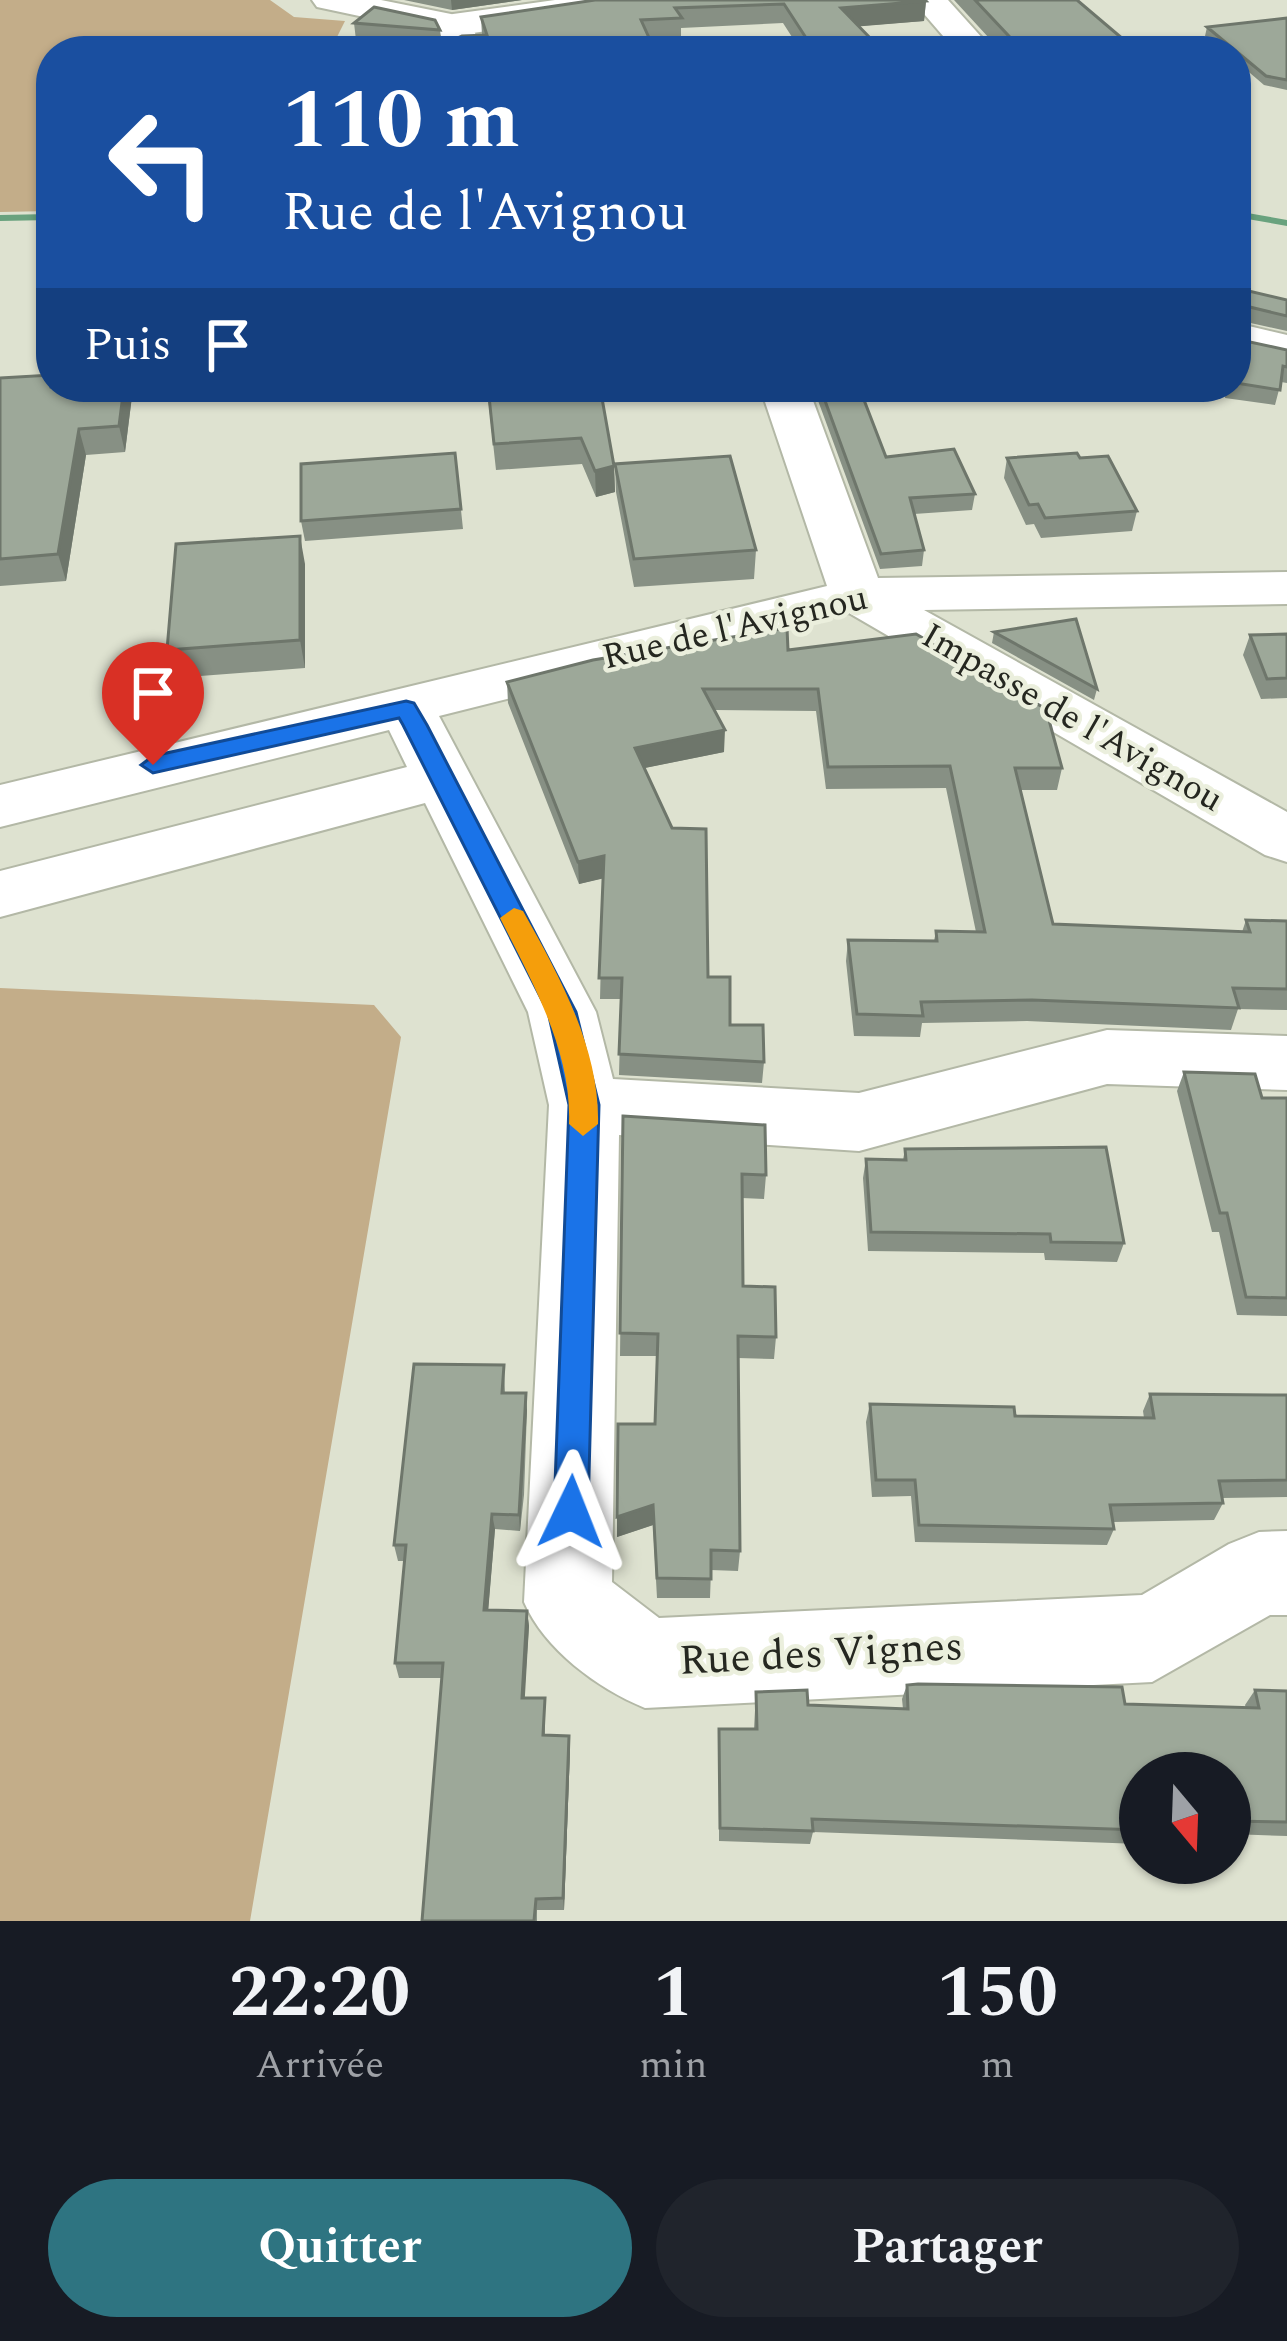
<!DOCTYPE html>
<html lang="fr">
<head>
<meta charset="utf-8">
<style>
  :root { --surface:#171b24; --page:#20242c; --text:#f1f3f6; --muted:#9ea1a6; --accent:#2e7481 }
  body { margin:0; font-family:Spectral,serif; background:var(--page); color:var(--text); height:100vh; display:flex; flex-direction:column; font-size:45px; white-space:nowrap }
  * { box-sizing:border-box; margin:0 }
  p { font-size:39px; color:var(--muted) }
  .icon { flex:none; width:66px; height:66px; fill:none; stroke:currentColor; stroke-width:2; stroke-linecap:round; stroke-linejoin:round }
  .map { position:relative; height:1921px; overflow:hidden }
  .drawer { display:flex; flex-direction:column; background:var(--surface); flex:1 }
  .drawer>* { flex:none }
  .banner { position:absolute; left:36px; top:36px; width:1215px; height:366px; border-radius:48px; box-shadow:0 3px 9px #0004; background:#1a4fa0; color:#fff; overflow:hidden }
  .needle { width:78px; rotate:161deg }
  .buttons { position:absolute; left:1119px; top:1752px; display:grid; gap:24px }
  .buttons a { display:grid; place-items:center; width:132px; height:132px; border-radius:50%; background:var(--surface); box-shadow:0 3px 9px #0004; font-size:60px }
  .pin { position:absolute; display:grid; place-items:center; width:102px; height:102px; color:#fff; margin:-123px -51px; border-radius:50% 50% 50% 0; rotate:-45deg; box-shadow:0 0 12px #0007 }
  .pin .icon { rotate:45deg }
  .me { position:absolute; width:132px; margin:-66px; rotate:2deg; stroke-linejoin:round; filter:drop-shadow(0 0 9px #0008) }
  .turn { display:flex; align-items:center; gap:42px; height:252px; padding:0 48px; font-size:54px }
  .turn .icon { width:156px; height:156px; stroke-width:2.5 }
  .turn b { display:block; font-size:84px; line-height:102px }
  .then { display:flex; align-items:center; height:114px; padding:0 48px; background:#0003; gap:24px; font-size:45px }
  .eta { display:flex; justify-content:space-evenly; align-items:center; height:204px; text-align:center }
  .eta b { font-size:72px; font-weight:700; line-height:84px }
  .primary-button { display:flex; gap:24px; margin-top:auto; padding:24px 48px }
  .primary-button a { flex:1; height:138px; border-radius:72px; background:var(--accent); color:#fff; font-size:48px; font-weight:700; line-height:138px; text-align:center }
  .primary-button a+a { background:var(--page); color:var(--text) }
  .map>svg:first-child { display:block }
</style>
</head>
<body>
<div class="map">
<svg width="1287" height="1921" viewBox="0 0 1287 1921">
  <rect width="100%" height="100%" fill="#dee2d0"/>
  <path fill="#c3ad89" d="M 0,0 L 270,0 L 294,17 L 345,21 L 330,51 L 51,51 L 51,211 L 0,212 Z
    M 0,988 L 374,1005 L 401,1037 L 250,1921 L 0,1921 Z"/>
  <g fill="none" stroke-linecap="round" stroke-linejoin="round">
    <path fill="#69a27e" fill-rule="evenodd" d="M 1236,211 L 1287,220 L 1287,226 L 1236,217 Z
      M 51,214 L 51,220 L 0,221 L 0,215 Z"/>
    <g stroke="#b3b8a6" stroke-width="4">
      <path id="street" d="M 555,0 L 645,0 L 628,10 L 453,36 L 435,25 L 453,14 Z
        M 912,0 L 948,0 L 994,51 L 956,51 Z
        M 760,387 L 808,387 L 878,578 L 1287,572 L 1287,604 L 924,610 L 1287,812 L 1287,862 L 1265,855 L 849,613 L 439,716 L 596,1012 L 613,1079 L 859,1093 L 1107,1030 L 1287,1036 L 1287,1090 L 1107,1084 L 859,1151 L 619,1135 L 612,1582 L 659,1618 L 1142,1595 L 1229,1544 L 1259,1532 L 1287,1531 L 1287,1615 L 1270,1615 L 1152,1682 L 645,1708 C 597,1688 545,1650 524,1602 L 549,1105 L 528,1012 L 425,803 L 0,917 L 0,871 L 407,767 L 389,730 L 0,827 L 0,785 L 827,586 Z"/>
    </g>
    <g stroke="#b3b8a6" stroke-width="4">
      <path id="secondary" d="M 312,0 L 381,0 L 466,17 L 485,51 L 449,51 L 439,33 L 317,7 Z
        M 1236,323 L 1287,335 L 1287,363 L 1236,351 Z"/>
    </g>
    <use href="#street" fill="#fff" fill-rule="evenodd"/>
    <use href="#secondary" fill="#fff" fill-rule="evenodd"/>
  </g>
  <path fill="#879084" d="M 404,0 L 522,0 L 452,10 Z
    M 594,0 L 926,1 L 924,21 L 859,26 L 874,42 L 873,51 L 801,51 L 783,23 L 681,28 L 681,37 L 650,39 L 438,47 L 356,40 L 354,23 L 440,30 L 442,45 L 482,35 L 481,17 Z
    M 954,0 L 1077,0 L 1129,51 L 1001,51 Z
    M 1287,18 L 1287,90 L 1264,85 L 1236,61 L 1236,51 L 1224,51 L 1205,36 L 1207,27 Z
    M 1236,288 L 1287,300 L 1287,331 L 1237,320 L 1236,339 L 1287,350 L 1287,383 L 1281,382 L 1275,405 L 1225,398 L 1226,389 L 1189,387 L 1236,387 Z
    M 0,378 L 51,387 L 130,387 L 132,396 L 125,452 L 86,455 L 66,581 L 0,586 Z
    M 600,387 L 614,466 L 615,492 L 596,497 L 582,464 L 496,470 L 487,388 Z
    M 813,387 L 859,387 L 886,457 L 975,494 L 972,510 L 914,514 L 924,550 L 922,566 L 880,569 Z
    M 455,453 L 463,529 L 305,541 L 301,521 Z
    M 1007,458 L 1080,458 L 1137,511 L 1132,531 L 1041,538 L 1034,524 L 1026,525 L 1004,478 Z
    M 615,464 L 756,550 L 754,579 L 634,587 L 616,492 Z
    M 305,564 L 305,668 L 174,678 L 167,650 Z
    M 994,632 L 1097,689 L 1094,700 L 992,643 Z
    M 1287,634 L 1287,698 L 1261,699 L 1243,655 L 1250,635 Z
    M 788,650 L 1062,768 L 1057,790 L 1020,790 L 1053,924 L 1242,932 L 1246,920 L 1287,921 L 1287,1010 L 1238,1009 L 1231,1030 L 1027,1021 L 922,1023 L 920,1037 L 854,1036 L 846,961 L 848,940 L 934,941 L 936,931 L 976,932 L 946,788 L 826,789 L 816,711 L 715,710 L 724,752 L 644,768 L 708,977 L 730,1025 L 764,1062 L 762,1083 L 619,1075 L 621,999 L 600,999 L 603,878 L 579,884 L 508,703 L 507,682 Z
    M 1184,1072 L 1262,1098 L 1287,1098 L 1287,1316 L 1237,1315 L 1219,1232 L 1212,1232 L 1177,1091 Z
    M 623,1116 L 766,1175 L 764,1199 L 742,1198 L 743,1286 L 776,1337 L 774,1359 L 738,1358 L 740,1551 L 738,1571 L 711,1570 L 710,1598 L 657,1598 L 653,1525 L 617,1537 L 617,1517 L 655,1424 L 657,1356 L 620,1356 Z
    M 905,1149 L 1124,1243 L 1117,1262 L 1045,1260 L 1044,1253 L 868,1251 L 863,1178 L 866,1159 L 903,1160 Z
    M 504,1365 L 505,1393 L 527,1410 L 524,1495 L 520,1531 L 495,1529 L 488,1610 L 527,1611 L 529,1626 L 524,1698 L 545,1698 L 545,1735 L 569,1736 L 570,1750 L 564,1910 L 537,1910 L 537,1921 L 422,1921 L 442,1678 L 399,1678 L 395,1663 L 405,1561 L 398,1561 L 394,1545 Z
    M 1150,1394 L 1287,1395 L 1287,1497 L 1222,1498 L 1223,1503 L 1214,1520 L 1113,1522 L 1114,1529 L 1107,1545 L 915,1542 L 911,1496 L 872,1497 L 866,1422 L 870,1404 L 1015,1416 L 1144,1418 L 1143,1411 Z
    M 907,1685 L 1125,1704 L 1246,1708 L 1245,1705 L 1255,1690 L 1287,1691 L 1287,1836 L 1230,1834 L 1230,1773 L 1140,1773 L 1140,1844 L 813,1832 L 810,1844 L 719,1841 L 719,1729 L 754,1729 L 756,1692 L 808,1705 L 903,1709 L 902,1699 Z"/>
  <path fill="#6e766b" d="M 451,0 L 522,0 L 452,10 Z
    M 926,1 L 924,21 L 840,28 L 841,8 Z
    M 1130,45 L 1129,51 L 1079,51 Z
    M 124,387 L 130,387 L 132,396 L 125,452 L 119,426 Z
    M 79,429 L 86,455 L 66,581 L 58,554 Z
    M 614,466 L 615,492 L 596,497 L 595,471 Z
    M 300,536 L 305,564 L 305,668 L 300,640 Z
    M 725,730 L 724,752 L 635,770 L 635,748 Z
    M 604,856 L 605,878 L 579,884 L 578,862 Z
    M 526,1393 L 527,1410 L 520,1531 L 519,1515 Z
    M 653,1505 L 653,1525 L 617,1537 L 617,1517 Z
    M 492,1514 L 495,1529 L 487,1625 L 484,1610 Z
    M 527,1611 L 529,1626 L 524,1712 L 522,1698 Z
    M 569,1736 L 570,1750 L 564,1910 L 563,1898 Z"/>
  <path fill="#9da899" stroke="#6e766b" stroke-width="3" d="M 595,0 L 925,0 L 926,1 L 841,8 L 874,42 L 812,47 L 784,4 L 675,8 L 682,18 L 641,20 L 655,51 L 429,51 L 462,36 L 487,35 L 481,17 Z
    M 975,0 L 1077,0 L 1130,45 L 1079,51 L 1022,50 Z
    M 374,7 L 435,20 L 440,30 L 354,23 Z
    M 1287,18 L 1287,80 L 1266,76 L 1207,27 Z
    M 1236,288 L 1287,300 L 1287,316 L 1237,304 L 1236,339 L 1287,350 L 1287,367 L 1283,366 L 1280,390 L 1236,383 Z
    M 51,375 L 51,387 L 124,387 L 119,426 L 79,429 L 58,554 L 0,559 L 0,378 Z
    M 488,387 L 600,387 L 614,466 L 595,471 L 581,438 L 494,444 Z
    M 820,387 L 859,387 L 886,457 L 954,449 L 975,494 L 910,498 L 924,550 L 881,554 Z
    M 455,453 L 461,509 L 301,521 L 301,464 Z
    M 1077,453 L 1080,458 L 1108,456 L 1137,511 L 1045,518 L 1038,504 L 1029,505 L 1007,458 Z
    M 730,456 L 756,550 L 634,559 L 615,464 Z
    M 300,536 L 300,640 L 167,650 L 176,544 Z
    M 1076,619 L 1097,689 L 994,632 Z
    M 787,628 L 788,650 L 916,634 L 1046,709 L 1062,768 L 1015,768 L 1053,924 L 1250,932 L 1246,920 L 1287,921 L 1287,989 L 1233,988 L 1239,1008 L 1032,1000 L 921,1002 L 923,1016 L 857,1014 L 848,940 L 937,941 L 936,931 L 985,932 L 950,766 L 828,767 L 818,689 L 703,689 L 725,730 L 635,748 L 672,828 L 706,829 L 708,977 L 730,977 L 730,1025 L 763,1025 L 764,1062 L 619,1054 L 622,978 L 599,978 L 604,856 L 578,862 L 507,682 L 593,660 Z
    M 1287,634 L 1287,678 L 1267,679 L 1250,635 Z
    M 1184,1072 L 1255,1074 L 1262,1098 L 1287,1098 L 1287,1298 L 1246,1297 L 1227,1213 L 1220,1213 Z
    M 623,1116 L 765,1125 L 766,1175 L 742,1174 L 743,1286 L 775,1287 L 776,1337 L 738,1336 L 740,1551 L 711,1550 L 711,1579 L 657,1578 L 653,1505 L 617,1517 L 618,1424 L 655,1424 L 658,1334 L 620,1333 Z
    M 1106,1147 L 1124,1243 L 1051,1242 L 1050,1234 L 871,1232 L 866,1159 L 906,1160 L 905,1149 Z
    M 414,1364 L 504,1365 L 502,1393 L 526,1393 L 519,1515 L 492,1514 L 484,1610 L 527,1611 L 522,1698 L 545,1698 L 543,1735 L 569,1736 L 563,1898 L 536,1899 L 534,1921 L 422,1921 L 443,1663 L 395,1663 L 406,1545 L 394,1545 Z
    M 1150,1394 L 1287,1395 L 1287,1480 L 1219,1481 L 1223,1503 L 1110,1505 L 1114,1529 L 919,1525 L 915,1480 L 876,1480 L 870,1404 L 1014,1407 L 1015,1416 L 1154,1418 Z
    M 918,1684 L 1122,1687 L 1125,1704 L 1259,1708 L 1255,1690 L 1287,1691 L 1287,1822 L 1230,1821 L 1230,1773 L 1140,1773 L 1140,1830 L 812,1819 L 813,1831 L 720,1828 L 719,1729 L 757,1729 L 756,1692 L 807,1690 L 808,1705 L 908,1709 L 907,1685 Z"/>
  <path fill="#1a73e8" stroke="#114b97" stroke-width="3" d="M 406,701 L 414,703 L 427,725 L 576,1012 L 599,1105 L 588,1512 L 583,1523 L 571,1528 L 559,1523 L 554,1512 L 569,1105 L 548,1012 L 403,725 L 399,718 L 153,773 L 141,765 L 153,756 Z"/>
  <path fill="#f59e0b" d="M 514,908 L 523,911 C 559,975 600,1049 598,1124 L 583,1136 L 569,1124 C 572,1051 532,982 500,918 Z"/>
  <g text-anchor="middle" dominant-baseline="central" stroke-width="9" stroke-linejoin="round" paint-order="stroke">
    <g font-size="36" fill="#252720" stroke="#ebefdd">
      <text transform="translate(735 628) rotate(-13)">Rue de l'Avignou</text>
      <text transform="translate(1072 718) rotate(30)">Impasse de l'Avignou</text>
    </g>
    <g font-size="42" fill="#252720" stroke="#ebefdd">
      <text transform="translate(821 1654) rotate(-3)">Rue des Vignes</text>
    </g>
  </g>
</svg>
<div class="buttons">
<a><svg class="needle" viewBox="-14 -14 28 28"><path d="M0-13l5 13h-10z" fill="#e53935"/><path d="M0 13l5-13h-10z" fill="#9ea1a6"/></svg></a>
</div>
<div class="pin" style="left:153px;top:765px;background:#d93025"><svg class="icon" aria-label="arrive" viewBox="0 0 24 24"><path d="M6 21V4h12l-3 4 3 4H6"/></svg></div>
<svg class="me" style="left:571px;top:1512px" viewBox="-20 -20 40 40"><path d="M0-17L14 15 0 8-14 15z" fill="#1a73e8" stroke="#fff" stroke-width="4"/></svg>
<div class="banner">
<div class="turn"><svg class="icon" aria-label="left" viewBox="0 0 24 24"><path d="M17 20v-9H6M10 6l-5 5 5 5"/></svg><div><b>110 m</b>Rue de l'Avignou</div></div>
<div class="then">Puis<svg class="icon" aria-label="arrive" viewBox="0 0 24 24"><path d="M6 21V4h12l-3 4 3 4H6"/></svg></div>
</div>
</div>
<section class="drawer">
<div class="eta">
<div><b>22:20</b><p>Arrivée</p></div>
<div><b>1</b><p>min</p></div>
<div><b>150</b><p>m</p></div>
</div>
<div class="primary-button"><a>Quitter</a><a>Partager</a></div>
</section>
</body>
</html>
